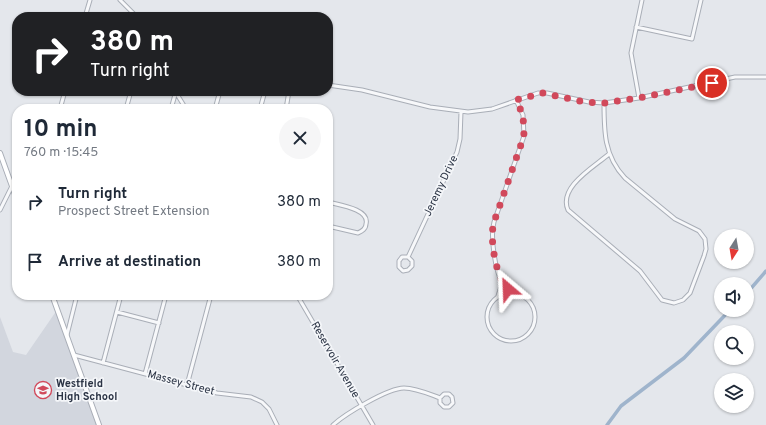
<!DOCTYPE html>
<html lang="en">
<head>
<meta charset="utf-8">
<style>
  :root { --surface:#fff; --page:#f6f6f7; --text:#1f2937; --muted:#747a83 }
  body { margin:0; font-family:Overpass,sans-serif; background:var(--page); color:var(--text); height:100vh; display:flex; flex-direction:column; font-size:15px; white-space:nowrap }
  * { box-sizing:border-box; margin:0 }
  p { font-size:13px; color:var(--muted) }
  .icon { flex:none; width:22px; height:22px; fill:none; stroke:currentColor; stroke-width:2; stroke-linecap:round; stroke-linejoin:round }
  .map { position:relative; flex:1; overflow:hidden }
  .panel { position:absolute; left:12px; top:104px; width:321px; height:196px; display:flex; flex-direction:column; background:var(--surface); border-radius:16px; box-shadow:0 1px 3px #0004 }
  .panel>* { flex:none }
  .top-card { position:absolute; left:12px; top:12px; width:321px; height:84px; border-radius:16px; box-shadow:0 1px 3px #0004; background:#202124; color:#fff; overflow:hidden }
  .needle { width:26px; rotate:191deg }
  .buttons { position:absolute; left:714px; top:229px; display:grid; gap:8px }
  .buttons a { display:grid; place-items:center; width:40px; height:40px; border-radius:50%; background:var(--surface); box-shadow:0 1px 3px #0004; font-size:20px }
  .pin { position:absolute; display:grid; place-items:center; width:34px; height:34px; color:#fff; margin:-17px; border:2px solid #fff; border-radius:50%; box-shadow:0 1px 4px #0007 }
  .me { position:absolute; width:44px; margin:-22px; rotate:334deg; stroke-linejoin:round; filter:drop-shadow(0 0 3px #0008) }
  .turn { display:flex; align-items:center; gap:14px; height:84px; padding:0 12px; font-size:18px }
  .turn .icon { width:52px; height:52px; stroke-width:2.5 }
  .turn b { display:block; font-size:28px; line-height:34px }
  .round { display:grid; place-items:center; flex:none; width:42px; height:42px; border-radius:21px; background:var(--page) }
  .head { display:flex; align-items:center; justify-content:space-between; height:68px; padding:0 12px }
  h1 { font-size:24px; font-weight:700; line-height:30px }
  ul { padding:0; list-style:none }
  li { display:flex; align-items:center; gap:12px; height:60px; padding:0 12px }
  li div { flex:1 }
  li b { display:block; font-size:15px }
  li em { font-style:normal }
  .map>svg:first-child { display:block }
</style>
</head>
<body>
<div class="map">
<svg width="766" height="425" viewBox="0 0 766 425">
  <rect width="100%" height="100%" fill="#e4e7ec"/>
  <path fill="#d2d6de" d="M 57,310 L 99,425 L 0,425 L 0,317 L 13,352 L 26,355 Z"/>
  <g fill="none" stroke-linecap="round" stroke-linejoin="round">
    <path stroke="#9fb4cc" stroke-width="3.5" d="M 747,293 L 766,271
      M 607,425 L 621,406 L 684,358 L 730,310"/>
    <g stroke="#a9aeb7" stroke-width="5">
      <path id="minor" d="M 120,0 L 137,17
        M 85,17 L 90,0
        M 636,27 L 692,39 L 701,0
        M 328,85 L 362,90 L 430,107 L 468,112 L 492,109 L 538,93 L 547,93 L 589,102 L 604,103 L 639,98 L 735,77 L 766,77
        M 175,91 L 186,109
        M 639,98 L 631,53 L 642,0
        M 604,103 C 604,131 604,156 625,178 L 675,219 L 699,231 L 705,239 L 706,249 L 704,256 L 690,293 L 683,300 L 674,303 L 662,300 L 640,271 L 568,210 C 558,187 594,167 609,154
        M 60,109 L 65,91
        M 126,109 L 131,91
        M 171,109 L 176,91
        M 215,109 L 220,91
        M 260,109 L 265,91
        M 286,109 L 289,91
        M 328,202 C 339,205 370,209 366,224 C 366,229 362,231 358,233 L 328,226
        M 0,210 L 12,186
        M 408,257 L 402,257 L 399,261 L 399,267 L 403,271 L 408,270 L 412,266 L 412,261 L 408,257 L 457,152 L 460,139 L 461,112
        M 516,293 C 511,291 506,289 503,284 C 495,272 490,236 494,222 L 524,136 L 523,115 L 516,100
        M487 317a24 24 0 1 1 48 0a24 24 0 1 1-48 0Z
        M 297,295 L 373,425
        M 498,296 L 502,283
        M 117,312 L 159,323
        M 67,335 L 77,295
        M 74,355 L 217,393 L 251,397 L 262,402 L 269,409 L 277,425
        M 103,363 L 121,295
        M 145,374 L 166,295
        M 187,385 L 211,295
        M 333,425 C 345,414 388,388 404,388 C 416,388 429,394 440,398 L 440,403 L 444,407 L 449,407 L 453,403 L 452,397 L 449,394 L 444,394 L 440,398"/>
    </g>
    <g stroke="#a9aeb7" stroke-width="6">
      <path id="secondary" d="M 0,153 L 17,200
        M 52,295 L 99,425"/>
    </g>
    <use href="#minor" stroke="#f7f8fa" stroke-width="3"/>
    <use href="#secondary" stroke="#fff" stroke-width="4"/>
  </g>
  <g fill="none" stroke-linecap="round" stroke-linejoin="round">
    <path stroke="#d1495b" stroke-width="7" stroke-dasharray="0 12.6" d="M 508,289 C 496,278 489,238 494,222 L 524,136 L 523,115 L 516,100 L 543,93 L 584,102 L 604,103 L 639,98 L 712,83"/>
  </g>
  <defs>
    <g id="school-ring" transform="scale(0.9)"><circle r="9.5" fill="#f4f6f9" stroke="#d1495b" stroke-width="1.5"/><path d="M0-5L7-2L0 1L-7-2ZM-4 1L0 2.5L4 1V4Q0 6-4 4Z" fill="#d1495b"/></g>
  </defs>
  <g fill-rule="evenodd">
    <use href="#school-ring" x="43" y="390"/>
  </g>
  <g text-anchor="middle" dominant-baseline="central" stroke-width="3.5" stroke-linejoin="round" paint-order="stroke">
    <g font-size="11" fill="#2b3445" stroke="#f4f6f9">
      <text transform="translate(441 186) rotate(-65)">Jeremy Drive</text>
      <text transform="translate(335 360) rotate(60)">Reservoir Avenue</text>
      <text transform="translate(181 383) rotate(15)">Massey Street</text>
    </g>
    <g font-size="11" font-weight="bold" fill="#2b3445" stroke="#f4f6f9" text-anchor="start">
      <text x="56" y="384">Westfield<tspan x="56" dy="13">High School</tspan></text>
    </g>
  </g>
</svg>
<div class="buttons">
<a><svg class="needle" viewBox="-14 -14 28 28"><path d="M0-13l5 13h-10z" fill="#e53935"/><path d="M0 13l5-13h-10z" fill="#747a83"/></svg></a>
<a><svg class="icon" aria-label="sound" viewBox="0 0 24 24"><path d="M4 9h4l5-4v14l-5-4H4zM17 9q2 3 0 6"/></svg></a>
<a><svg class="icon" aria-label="search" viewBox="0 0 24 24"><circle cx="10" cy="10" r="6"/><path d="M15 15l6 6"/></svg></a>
<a><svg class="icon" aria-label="layers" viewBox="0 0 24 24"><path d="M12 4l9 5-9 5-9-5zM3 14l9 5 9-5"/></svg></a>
</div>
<div class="pin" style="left:712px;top:83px;background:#d93025"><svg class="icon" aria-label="arrive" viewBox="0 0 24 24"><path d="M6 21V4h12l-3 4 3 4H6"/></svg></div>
<svg class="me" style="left:508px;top:289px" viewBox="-20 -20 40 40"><path d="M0-17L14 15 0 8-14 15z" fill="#d1495b" stroke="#fff" stroke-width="4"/></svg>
<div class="top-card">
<div class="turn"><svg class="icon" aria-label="right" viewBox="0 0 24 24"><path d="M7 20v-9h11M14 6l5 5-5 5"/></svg><div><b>380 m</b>Turn right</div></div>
</div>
<section class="panel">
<div class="head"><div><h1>10 min</h1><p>760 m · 15:45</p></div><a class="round"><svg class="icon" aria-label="close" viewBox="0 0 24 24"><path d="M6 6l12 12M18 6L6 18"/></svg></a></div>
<ul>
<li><svg class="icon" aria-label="right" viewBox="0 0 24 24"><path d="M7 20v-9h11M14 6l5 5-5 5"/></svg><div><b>Turn right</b><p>Prospect Street Extension</p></div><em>380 m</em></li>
<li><svg class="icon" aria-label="arrive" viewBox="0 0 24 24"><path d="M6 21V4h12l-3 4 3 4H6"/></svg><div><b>Arrive at destination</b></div><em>380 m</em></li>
</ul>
</section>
</div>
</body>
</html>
